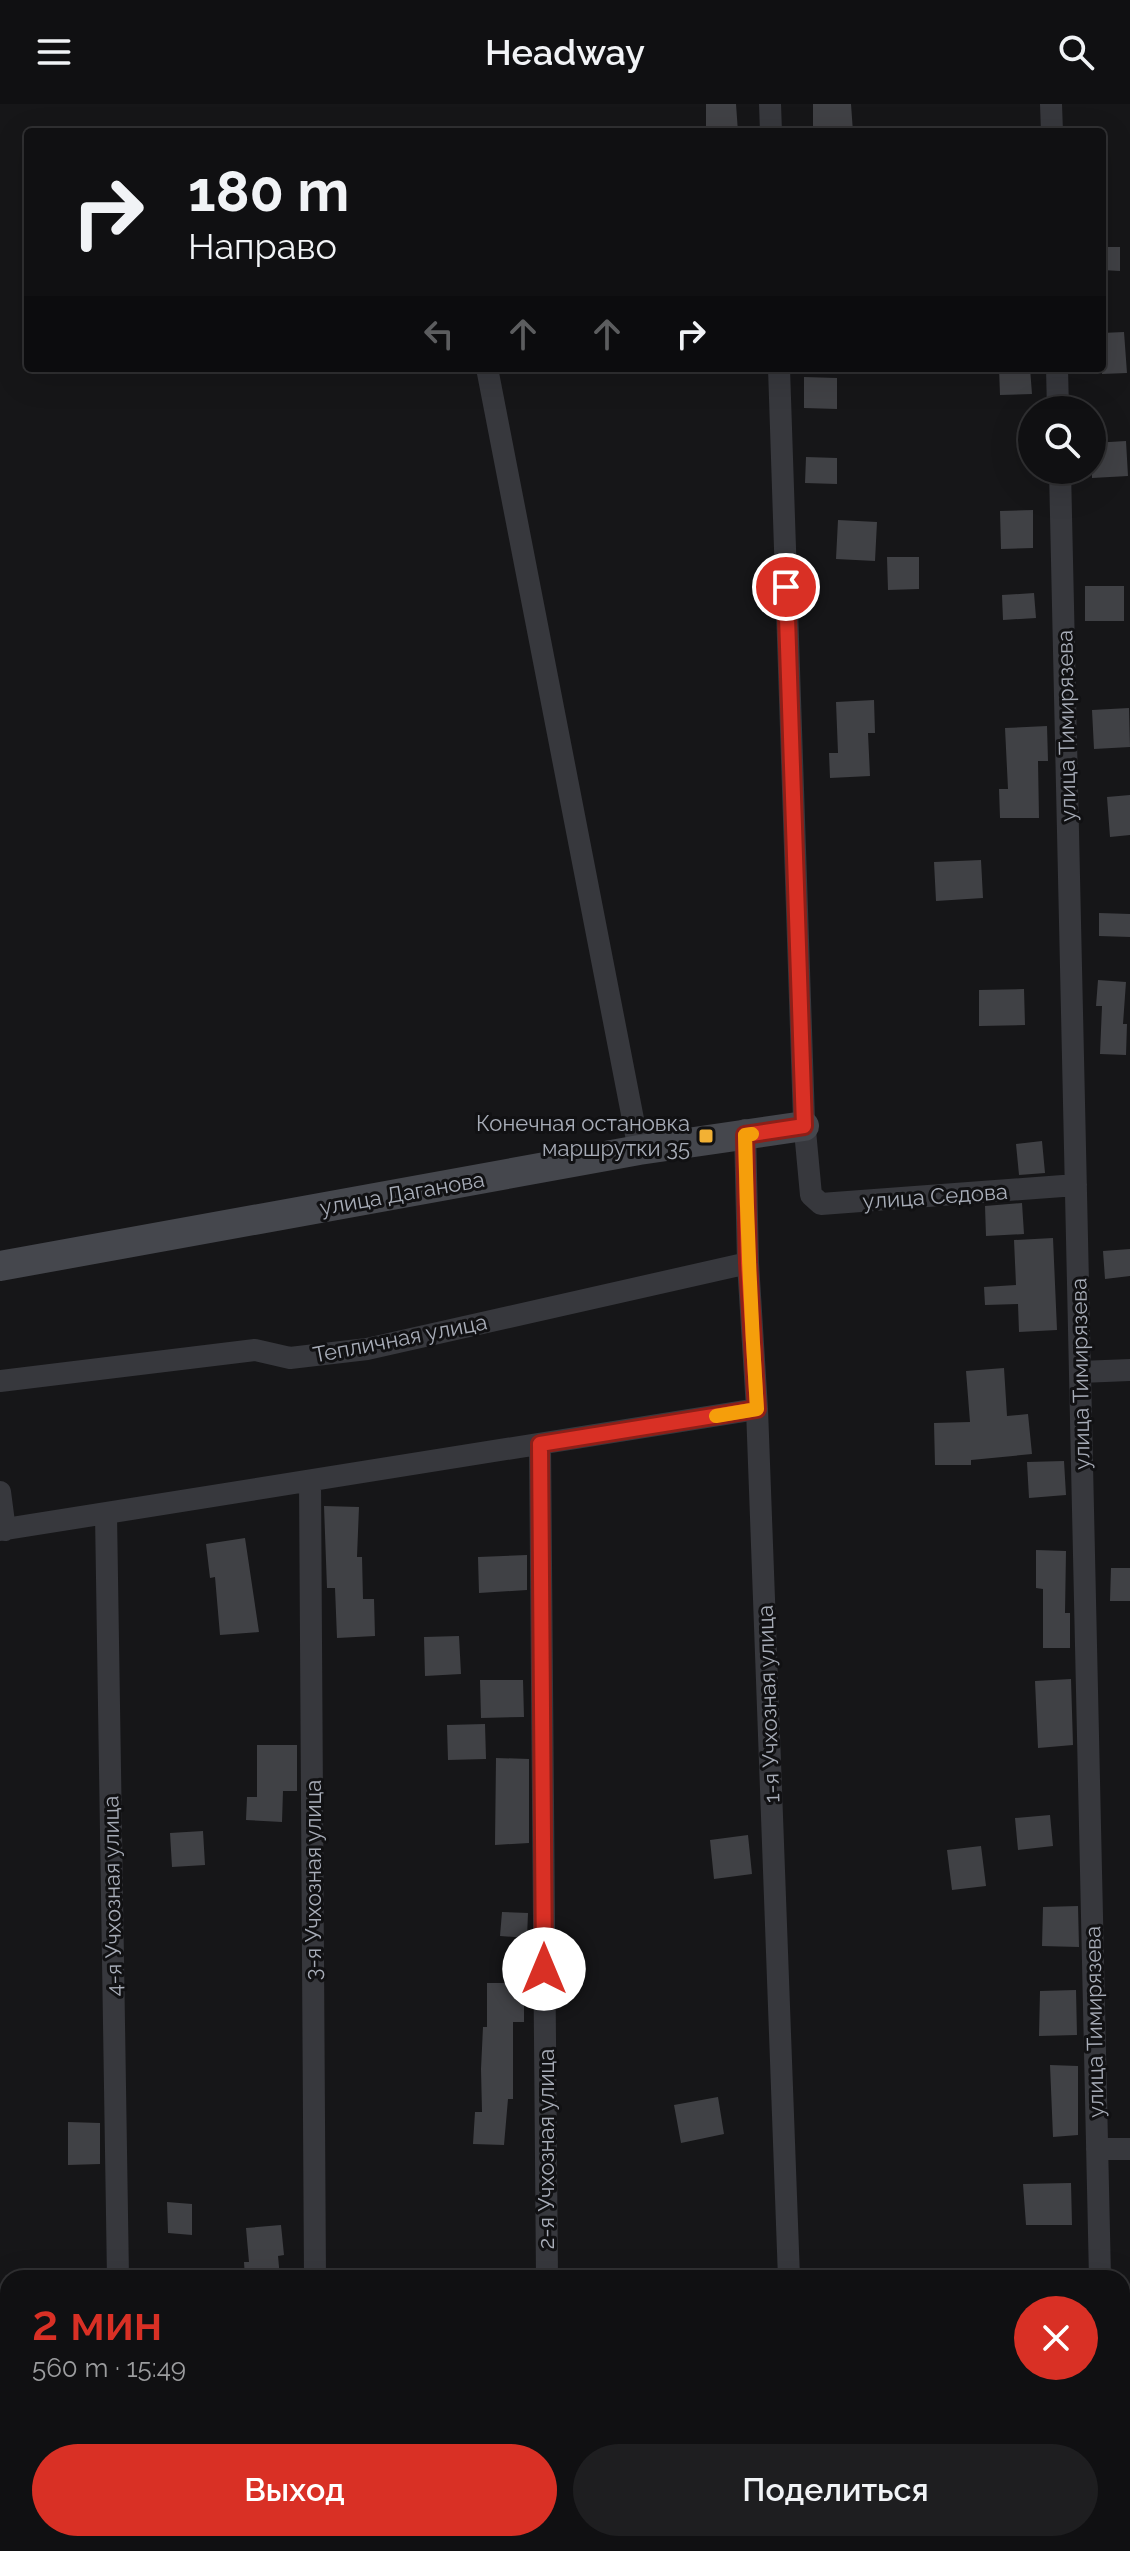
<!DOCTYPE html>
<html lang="ru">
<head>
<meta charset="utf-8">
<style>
  :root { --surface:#101012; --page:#1e1e20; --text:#f1f3f6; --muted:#9c9d9f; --line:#303032; --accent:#d93025 }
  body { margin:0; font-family:Raleway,sans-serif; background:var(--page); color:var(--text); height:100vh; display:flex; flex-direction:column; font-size:30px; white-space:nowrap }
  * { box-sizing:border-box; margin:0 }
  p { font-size:26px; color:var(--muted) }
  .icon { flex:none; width:44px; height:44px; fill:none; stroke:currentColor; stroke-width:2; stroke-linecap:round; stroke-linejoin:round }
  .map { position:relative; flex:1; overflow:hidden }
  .sheet { position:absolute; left:0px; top:2166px; width:1130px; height:282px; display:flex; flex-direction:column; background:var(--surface); border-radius:24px 24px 0 0; box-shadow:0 8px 32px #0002,0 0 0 2px var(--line) }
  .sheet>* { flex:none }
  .banner { position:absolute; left:24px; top:24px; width:1082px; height:244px; border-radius:8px; box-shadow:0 8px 32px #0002,0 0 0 2px var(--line); background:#101012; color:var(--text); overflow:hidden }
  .tools { position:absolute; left:1018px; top:292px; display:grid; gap:16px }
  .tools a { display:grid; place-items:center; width:88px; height:88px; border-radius:50%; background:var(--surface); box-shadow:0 8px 32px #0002,0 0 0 2px var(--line); font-size:40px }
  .pin { position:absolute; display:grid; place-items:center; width:68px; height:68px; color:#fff; margin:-34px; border:4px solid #fff; border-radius:50%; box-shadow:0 2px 8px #0007 }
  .me { position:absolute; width:88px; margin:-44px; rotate:0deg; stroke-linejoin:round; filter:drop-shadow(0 0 6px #0008) }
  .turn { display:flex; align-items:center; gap:28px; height:168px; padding:0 32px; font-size:36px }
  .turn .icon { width:104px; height:104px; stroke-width:2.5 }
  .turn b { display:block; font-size:56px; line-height:68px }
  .lanes { display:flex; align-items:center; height:76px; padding:0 32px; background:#0003; justify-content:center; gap:40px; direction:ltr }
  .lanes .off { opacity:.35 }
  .round { display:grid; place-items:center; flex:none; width:84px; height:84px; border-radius:42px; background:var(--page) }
  .overview { display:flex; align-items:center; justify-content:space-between; height:136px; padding:0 32px }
  h1 { font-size:48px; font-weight:600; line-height:60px; color:var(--accent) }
  .button { display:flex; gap:16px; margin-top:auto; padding:16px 32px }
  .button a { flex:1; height:92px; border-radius:48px; background:var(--accent); color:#fff; font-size:32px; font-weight:600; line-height:92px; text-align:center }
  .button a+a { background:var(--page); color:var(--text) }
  header { display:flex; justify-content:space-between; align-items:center; height:104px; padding:0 32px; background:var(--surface); font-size:36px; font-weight:600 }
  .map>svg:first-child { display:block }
</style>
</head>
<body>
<header><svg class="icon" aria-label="menu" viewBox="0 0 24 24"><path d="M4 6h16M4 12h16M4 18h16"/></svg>Headway<svg class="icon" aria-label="search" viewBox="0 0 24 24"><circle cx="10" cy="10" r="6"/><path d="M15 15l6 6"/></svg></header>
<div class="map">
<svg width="1130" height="2447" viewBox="0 0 1130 2447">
  <rect width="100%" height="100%" fill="#161618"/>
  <path fill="#404145" d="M 706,0 L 736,0 L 738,28 L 706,28 Z
    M 813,0 L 851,0 L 853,28 L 813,28 Z
    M 1102,143 L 1120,143 L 1120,167 L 1102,166 Z
    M 1124,228 L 1127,269 L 1102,270 L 1102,229 Z
    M 999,264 L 1030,264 L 1032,290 L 1000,291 Z
    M 804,273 L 837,274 L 837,305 L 804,304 Z
    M 1126,337 L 1128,372 L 1092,374 L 1092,339 Z
    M 806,353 L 837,354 L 837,380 L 805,379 Z
    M 1033,406 L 1033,444 L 1001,445 L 1000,407 Z
    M 838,416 L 877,418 L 875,457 L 836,455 Z
    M 887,453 L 919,453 L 919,485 L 888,486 Z
    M 1085,482 L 1124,482 L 1124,517 L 1085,517 Z
    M 1034,489 L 1036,514 L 1003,516 L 1002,491 Z
    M 874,596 L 875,629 L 868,629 L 870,672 L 830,674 L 829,649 L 838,649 L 836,598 Z
    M 1129,604 L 1130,643 L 1094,645 L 1092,606 Z
    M 1047,622 L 1048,657 L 1038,657 L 1039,714 L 1000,714 L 999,685 L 1008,685 L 1005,624 Z
    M 1130,691 L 1130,731 L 1110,733 L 1107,693 Z
    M 981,756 L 983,794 L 936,797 L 934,758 Z
    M 1099,809 L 1130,810 L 1130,833 L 1099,832 Z
    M 1098,876 L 1126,878 L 1123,920 L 1127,920 L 1126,951 L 1100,950 L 1102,902 L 1096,902 Z
    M 1024,885 L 1025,921 L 979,922 L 979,886 Z
    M 1042,1037 L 1045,1069 L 1019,1071 L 1016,1040 Z
    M 1022,1099 L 1024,1130 L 986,1132 L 985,1102 Z
    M 1053,1134 L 1057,1226 L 1019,1228 L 1018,1200 L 985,1201 L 984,1183 L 1016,1181 L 1014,1136 Z
    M 1130,1145 L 1130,1172 L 1105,1175 L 1103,1147 Z
    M 1004,1264 L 1007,1312 L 1028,1310 L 1032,1350 L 971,1356 L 971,1361 L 935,1361 L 934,1319 L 970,1318 L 966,1267 Z
    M 1064,1357 L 1066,1391 L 1029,1394 L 1027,1358 Z
    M 324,1402 L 359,1403 L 357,1453 L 362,1453 L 363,1495 L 374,1495 L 375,1532 L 337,1534 L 335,1484 L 327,1484 Z
    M 245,1434 L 259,1528 L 220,1531 L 215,1473 L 210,1474 L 206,1440 Z
    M 1036,1446 L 1066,1447 L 1065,1509 L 1070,1509 L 1070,1544 L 1043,1544 L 1043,1485 L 1036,1484 Z
    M 527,1451 L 527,1486 L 479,1489 L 478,1453 Z
    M 1111,1464 L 1130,1464 L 1130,1497 L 1110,1497 Z
    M 459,1532 L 461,1570 L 425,1572 L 424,1533 Z
    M 1071,1575 L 1073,1641 L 1038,1644 L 1035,1577 Z
    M 480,1576 L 523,1576 L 524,1613 L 481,1614 Z
    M 485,1620 L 486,1655 L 448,1656 L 447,1621 Z
    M 257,1641 L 297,1641 L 297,1687 L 283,1687 L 282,1718 L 246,1716 L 247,1693 L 257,1693 Z
    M 496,1654 L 529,1655 L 529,1739 L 495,1741 Z
    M 1050,1711 L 1053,1742 L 1018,1746 L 1015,1714 Z
    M 203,1727 L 205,1761 L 172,1763 L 170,1729 Z
    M 748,1731 L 752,1770 L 714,1775 L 710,1736 Z
    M 981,1742 L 986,1782 L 952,1786 L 947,1746 Z
    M 1078,1802 L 1079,1843 L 1042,1842 L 1043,1803 Z
    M 502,1808 L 528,1809 L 527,1834 L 500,1832 Z
    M 487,1879 L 524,1879 L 524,1918 L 513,1918 L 513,1995 L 508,1995 L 504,2041 L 473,2040 L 475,2008 L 482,2008 L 481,1965 L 483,1923 L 487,1923 Z
    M 1076,1886 L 1077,1931 L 1039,1932 L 1040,1887 Z
    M 1050,1961 L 1078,1962 L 1078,2031 L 1053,2033 Z
    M 718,1993 L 724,2030 L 681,2039 L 674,2001 Z
    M 68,2018 L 100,2019 L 100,2060 L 68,2061 Z
    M 1071,2079 L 1072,2121 L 1026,2121 L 1023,2080 Z
    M 167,2098 L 192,2100 L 192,2131 L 168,2129 Z
    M 281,2121 L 284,2151 L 278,2152 L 280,2174 L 245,2174 L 244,2158 L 249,2158 L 246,2124 Z"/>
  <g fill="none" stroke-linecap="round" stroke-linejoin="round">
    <path stroke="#37383d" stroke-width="22" d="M 770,0 L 771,28
      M 1051,0 L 1052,28
      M 487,264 L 639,1046
      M 779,264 L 804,1016 L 811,1091 L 821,1100 L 1076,1081
      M 1057,264 L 1058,306
      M 1060,366 L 1100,2174
      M 745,1026 L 748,1159 L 757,1305 L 789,2174
      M 1080,1268 L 1130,1266
      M 0,1277 L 255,1246 L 290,1254 L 367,1245 L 748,1159
      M 540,1340 L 547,2174
      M 310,1377 L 315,2174
      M 0,1388 L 5,1426
      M 106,1410 L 118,2174
      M 0,1426 L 757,1305
      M 1097,2045 L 1130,2045
      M 0,2436 L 8,2436
      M 122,2440 L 123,2447
      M 342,2440 L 343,2447
      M 575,2440 L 577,2447
      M 798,2440 L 799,2447
      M 1105,2440 L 1106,2447"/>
    <path stroke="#45474d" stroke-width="30" d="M 0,1162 L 639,1046 L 804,1022"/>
  </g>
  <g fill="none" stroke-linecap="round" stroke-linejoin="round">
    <g stroke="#8d1f18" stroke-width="20">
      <path id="route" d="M 544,1865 L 540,1340 L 757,1305 L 748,1159 L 745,1031 L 804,1022 L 786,483"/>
    </g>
    <use href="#route" stroke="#d93025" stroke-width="14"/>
    <path stroke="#f59e0b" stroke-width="14" d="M 716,1312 L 757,1305 C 751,1214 747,1122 745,1031 L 752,1030"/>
  </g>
  <rect fill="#f2b134" stroke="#111113" stroke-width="3" x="698" y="1024" width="16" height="16" rx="4"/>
  <g text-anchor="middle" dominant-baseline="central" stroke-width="6" stroke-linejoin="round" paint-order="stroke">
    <g font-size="22" fill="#a8adb8" stroke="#111113">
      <text transform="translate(1066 622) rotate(-91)">улица Тимирязева</text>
      <text transform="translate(402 1089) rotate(-10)">улица Даганова</text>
      <text transform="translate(935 1092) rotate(-4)">улица Седова</text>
      <text transform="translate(400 1234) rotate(-11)">Тепличная улица</text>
      <text transform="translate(1080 1270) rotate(-91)">улица Тимирязева</text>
      <text transform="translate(768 1600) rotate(-92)">1-я Учхозная улица</text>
      <text transform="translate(313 1776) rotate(-90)">3-я Учхозная улица</text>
      <text transform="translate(112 1792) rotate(-91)">4-я Учхозная улица</text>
      <text transform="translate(1094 1918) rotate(-91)">улица Тимирязева</text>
      <text transform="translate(546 2045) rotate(-90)">2-я Учхозная улица</text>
    </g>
    <g font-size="22" fill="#a8adb8" stroke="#111113" text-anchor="end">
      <text x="690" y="1019">Конечная остановка<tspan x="690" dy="25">маршрутки 35</tspan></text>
    </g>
  </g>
</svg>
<div class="tools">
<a><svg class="icon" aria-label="search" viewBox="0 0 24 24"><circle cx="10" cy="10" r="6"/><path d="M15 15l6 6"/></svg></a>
</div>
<div class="pin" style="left:786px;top:483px;background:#d93025"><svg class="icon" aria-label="arrive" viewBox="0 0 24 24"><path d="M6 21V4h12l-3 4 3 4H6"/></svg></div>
<svg class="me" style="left:544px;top:1865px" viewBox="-20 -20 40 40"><circle r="19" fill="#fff"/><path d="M0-13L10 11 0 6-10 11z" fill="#d93025"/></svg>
<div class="banner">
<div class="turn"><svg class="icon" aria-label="right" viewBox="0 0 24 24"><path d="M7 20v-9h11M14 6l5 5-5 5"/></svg><div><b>180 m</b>Направо</div></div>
<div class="lanes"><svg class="icon off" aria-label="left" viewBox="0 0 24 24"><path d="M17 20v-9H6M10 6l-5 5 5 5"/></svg><svg class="icon off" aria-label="ahead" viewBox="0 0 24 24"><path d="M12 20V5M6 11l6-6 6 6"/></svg><svg class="icon off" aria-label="ahead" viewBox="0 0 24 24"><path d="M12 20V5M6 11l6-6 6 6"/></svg><svg class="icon" aria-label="right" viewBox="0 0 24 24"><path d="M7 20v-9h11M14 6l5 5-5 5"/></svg></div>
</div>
<section class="sheet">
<div class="overview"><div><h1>2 мин</h1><p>560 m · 15:49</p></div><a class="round" style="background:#d93025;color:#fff"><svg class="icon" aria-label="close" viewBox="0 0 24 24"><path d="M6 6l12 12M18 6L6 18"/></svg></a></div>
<div class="button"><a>Выход</a><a>Поделиться</a></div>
</section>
</div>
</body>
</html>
